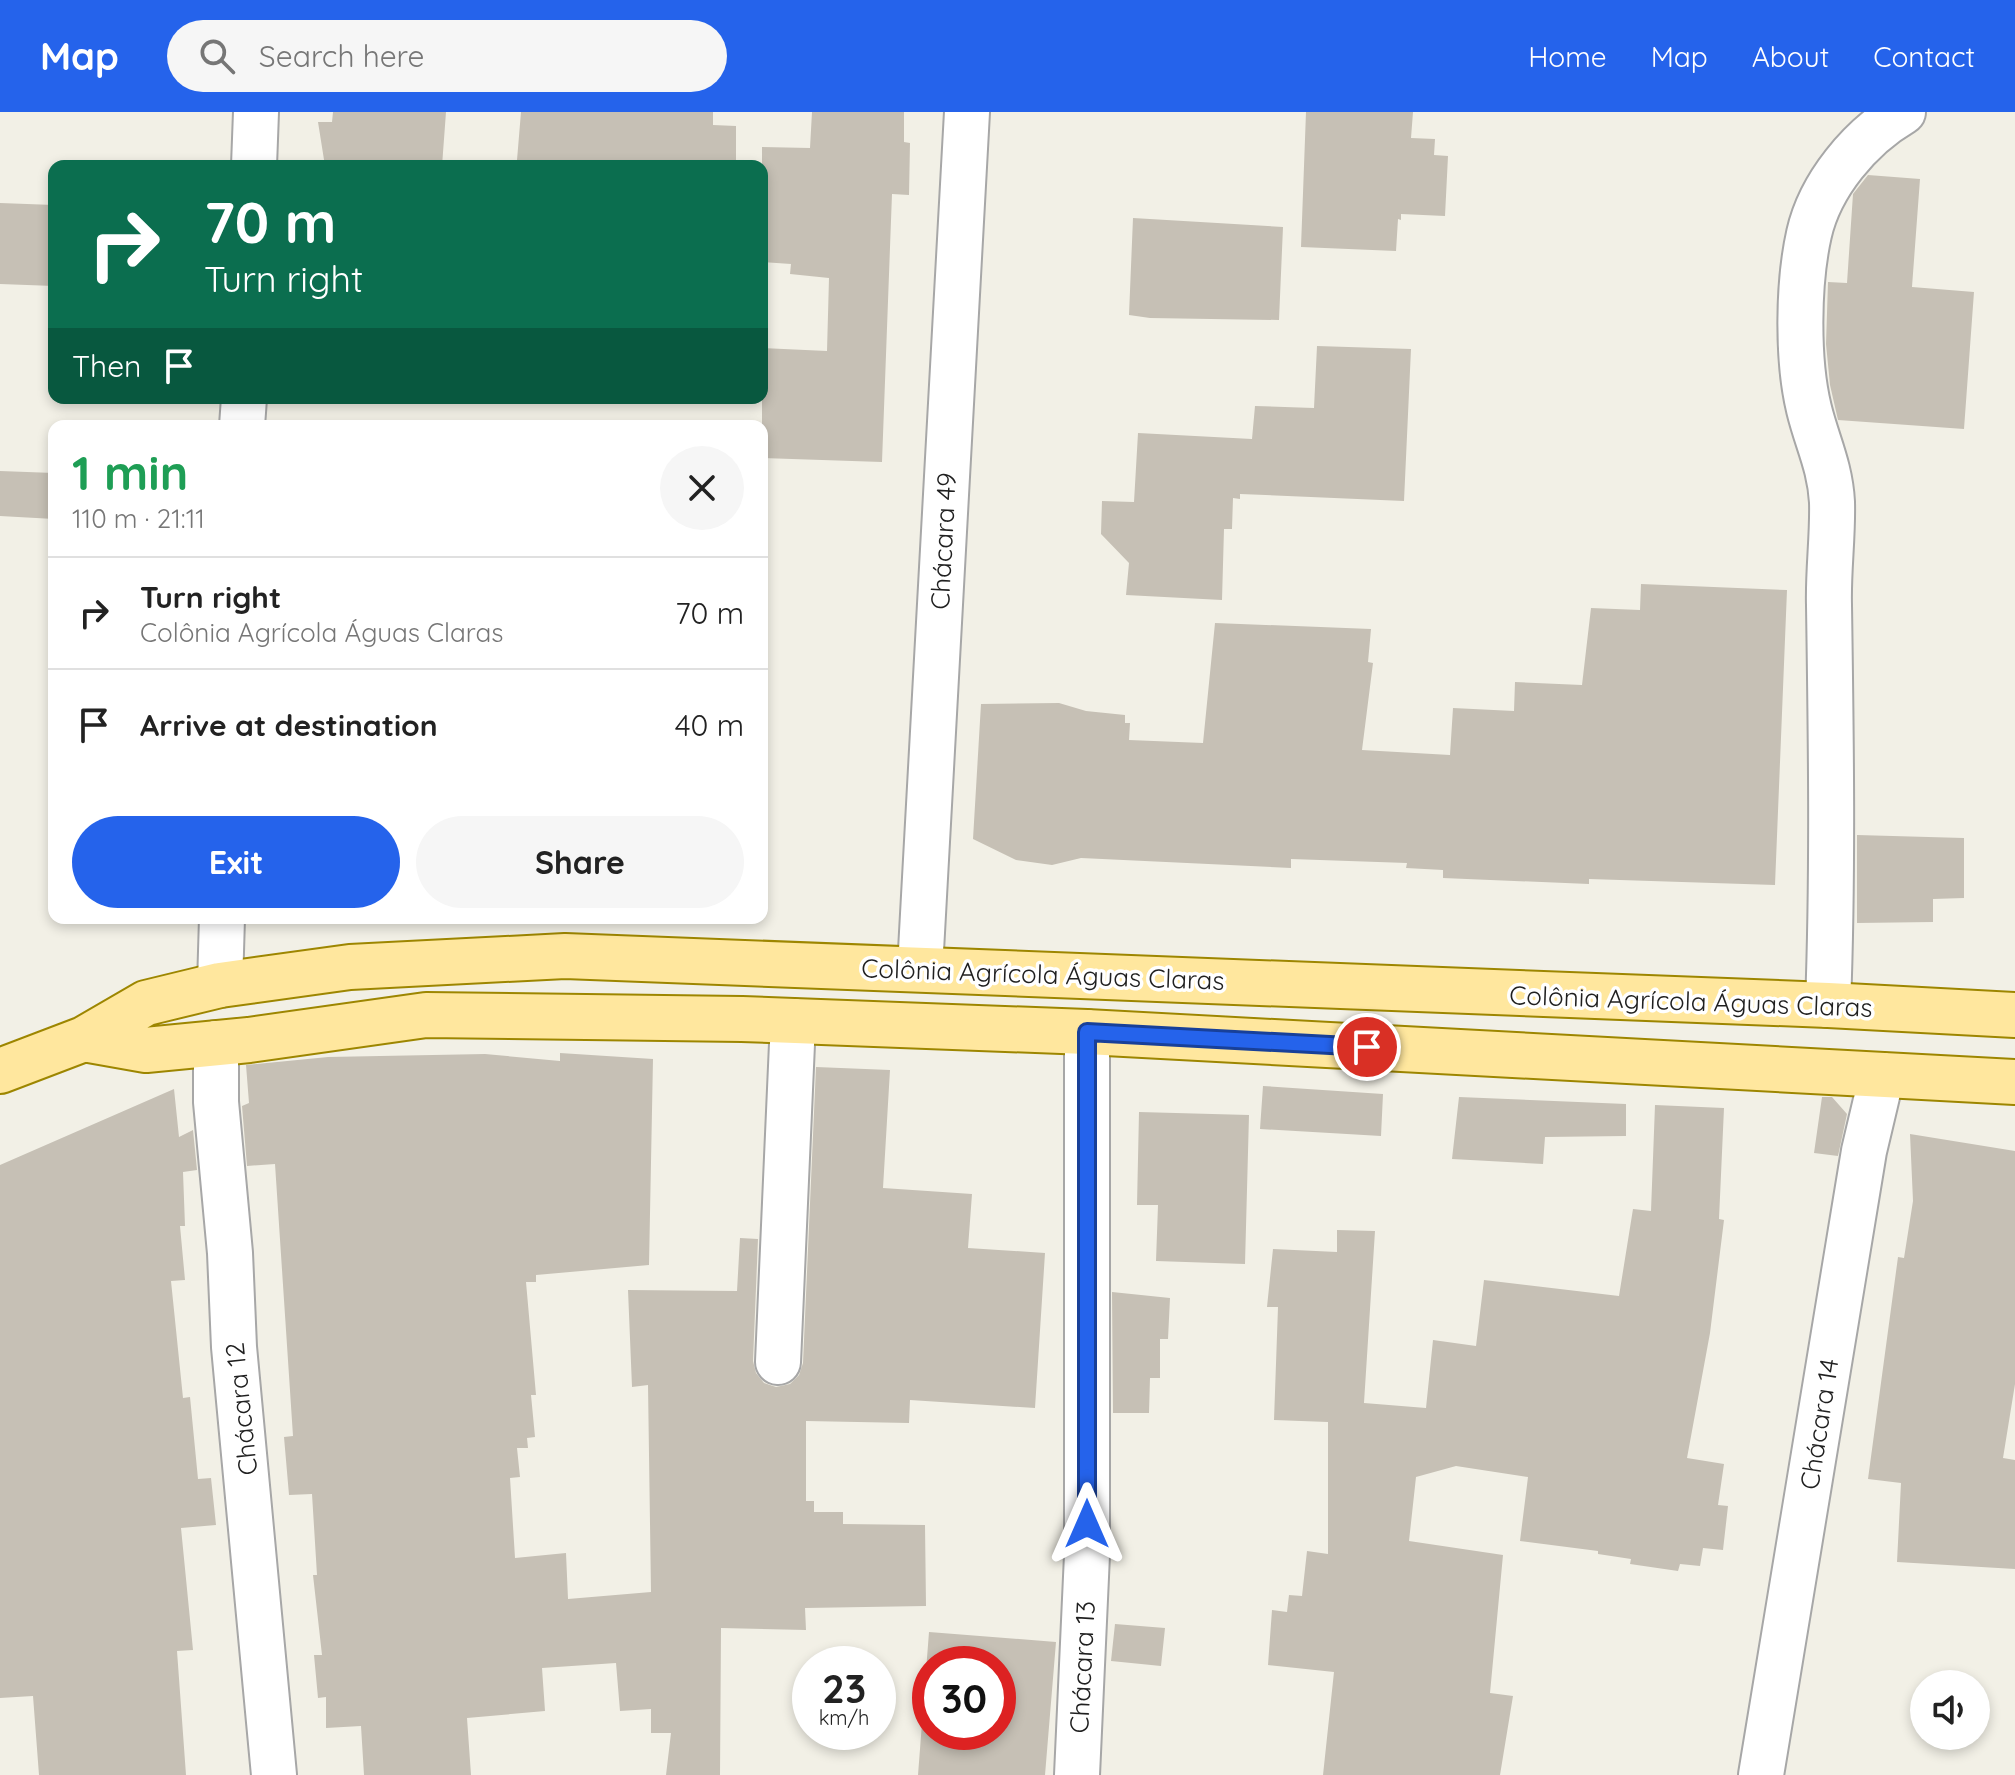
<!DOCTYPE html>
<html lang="en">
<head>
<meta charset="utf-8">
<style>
  :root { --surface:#fff; --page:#f6f6f6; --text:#222; --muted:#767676; --line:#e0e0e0; --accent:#2563eb }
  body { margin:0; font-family:Quicksand,sans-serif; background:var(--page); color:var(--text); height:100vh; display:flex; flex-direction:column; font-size:30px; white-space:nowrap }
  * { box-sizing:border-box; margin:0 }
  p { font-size:26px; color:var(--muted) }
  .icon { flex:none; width:44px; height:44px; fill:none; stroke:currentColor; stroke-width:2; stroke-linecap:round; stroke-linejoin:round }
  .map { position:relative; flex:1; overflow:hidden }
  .panel { position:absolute; left:48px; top:308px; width:720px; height:504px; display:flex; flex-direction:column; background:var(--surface); border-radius:16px; box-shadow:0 4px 12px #0003 }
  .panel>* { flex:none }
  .guide { position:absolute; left:48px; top:48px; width:720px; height:244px; border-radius:16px; box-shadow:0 4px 12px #0003; background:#0b6e4f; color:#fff; overflow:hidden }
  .buttons { position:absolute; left:1910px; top:1558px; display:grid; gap:16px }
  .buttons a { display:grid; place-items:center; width:80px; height:80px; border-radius:50%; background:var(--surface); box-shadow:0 4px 12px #0003; font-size:40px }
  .speed { position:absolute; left:792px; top:1534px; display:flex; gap:16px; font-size:40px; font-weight:700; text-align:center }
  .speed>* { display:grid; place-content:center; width:104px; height:104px; border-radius:50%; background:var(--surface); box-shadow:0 4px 12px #0003; line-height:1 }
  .speed small { font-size:20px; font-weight:400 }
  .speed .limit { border:12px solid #d22; background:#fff; color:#111 }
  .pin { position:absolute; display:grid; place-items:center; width:68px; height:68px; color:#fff; margin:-34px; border:4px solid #fff; border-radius:50%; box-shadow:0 2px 8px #0007 }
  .me { position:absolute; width:88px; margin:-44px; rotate:0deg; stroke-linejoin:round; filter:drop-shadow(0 0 6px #0008) }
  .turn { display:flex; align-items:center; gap:28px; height:168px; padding:0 24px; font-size:36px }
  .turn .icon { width:104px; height:104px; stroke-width:2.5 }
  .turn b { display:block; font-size:56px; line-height:68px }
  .then { display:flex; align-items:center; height:76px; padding:0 24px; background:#0003; gap:16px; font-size:30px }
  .round { display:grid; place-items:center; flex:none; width:84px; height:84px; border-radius:42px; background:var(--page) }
  .summary { display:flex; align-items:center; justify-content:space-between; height:136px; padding:0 24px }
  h1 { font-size:48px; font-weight:800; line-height:60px; color:#1e9e55 }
  .cta { display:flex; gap:16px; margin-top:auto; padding:16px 24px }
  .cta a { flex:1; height:92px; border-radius:48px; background:var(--accent); color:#fff; font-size:32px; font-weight:800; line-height:92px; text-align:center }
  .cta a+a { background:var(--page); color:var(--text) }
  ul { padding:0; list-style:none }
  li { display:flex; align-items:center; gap:24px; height:112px; padding:0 24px; border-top:2px solid var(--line) }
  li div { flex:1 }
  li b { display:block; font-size:30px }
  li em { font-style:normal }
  header { display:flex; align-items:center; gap:48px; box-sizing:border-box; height:112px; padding:0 40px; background:var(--accent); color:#fff }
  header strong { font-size:38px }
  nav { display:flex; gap:44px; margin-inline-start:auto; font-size:28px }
  .search { width:560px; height:72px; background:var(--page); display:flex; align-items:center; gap:20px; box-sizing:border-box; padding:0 28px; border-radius:44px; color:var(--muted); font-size:30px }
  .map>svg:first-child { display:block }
</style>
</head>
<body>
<header>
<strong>Map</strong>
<div class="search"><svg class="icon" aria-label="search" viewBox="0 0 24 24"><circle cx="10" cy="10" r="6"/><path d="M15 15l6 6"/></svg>Search here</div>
<nav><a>Home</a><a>Map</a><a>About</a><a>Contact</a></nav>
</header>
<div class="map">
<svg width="2015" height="1663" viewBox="0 0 2015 1663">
  <rect width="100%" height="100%" fill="#f2f0e6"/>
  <path fill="#c6c0b5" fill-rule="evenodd" d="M 333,0 L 446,0 L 442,54 L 325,54 L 318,10 L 332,10 Z
    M 521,0 L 713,0 L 713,13 L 736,14 L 736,54 L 596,54 L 517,48 Z
    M 812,0 L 904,0 L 904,30 L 910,31 L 909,83 L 892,82 L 882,350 L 762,346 L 762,236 L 827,239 L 829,166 L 790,162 L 791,152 L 762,150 L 762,35 L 810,36 Z
    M 1306,0 L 1413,0 L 1411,26 L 1435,27 L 1434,43 L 1448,44 L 1445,104 L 1401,102 L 1401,108 L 1398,107 L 1396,139 L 1301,135 Z
    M 1868,63 L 1920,67 L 1912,175 L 1974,180 L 1964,317 L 1838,308 L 1830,273 L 1826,232 L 1828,170 L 1847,171 L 1853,82 Z
    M 0,91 L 54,93 L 54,174 L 0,172 Z
    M 1133,106 L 1283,115 L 1279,208 L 1150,206 L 1129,203 Z
    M 1317,234 L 1411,237 L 1404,389 L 1240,382 L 1240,387 L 1233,386 L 1232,417 L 1224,417 L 1222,488 L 1126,483 L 1129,451 L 1101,422 L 1102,389 L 1134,390 L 1138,321 L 1252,327 L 1255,294 L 1314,296 Z
    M 0,359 L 54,361 L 54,407 L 0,404 Z
    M 1641,472 L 1787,478 L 1775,773 L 1589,767 L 1589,772 L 1443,766 L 1443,758 L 1406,756 L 1407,751 L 1291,747 L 1291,756 L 1081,746 L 1052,753 L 1016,748 L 973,727 L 981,592 L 1059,591 L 1086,599 L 1125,603 L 1125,611 L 1130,611 L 1129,628 L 1203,631 L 1215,511 L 1371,517 L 1368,550 L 1373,551 L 1362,638 L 1450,643 L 1453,596 L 1514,599 L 1515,570 L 1582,573 L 1591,496 L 1640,498 Z
    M 1857,723 L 1964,726 L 1964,786 L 1933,787 L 1933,810 L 1857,811 Z
    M 560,941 L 653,947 L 649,1153 L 536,1163 L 536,1170 L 526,1170 L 536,1283 L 531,1283 L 535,1325 L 527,1326 L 528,1336 L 517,1336 L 520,1365 L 510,1366 L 515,1446 L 566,1441 L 568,1487 L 651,1480 L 648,1273 L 632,1275 L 628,1178 L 737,1179 L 740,1126 L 758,1127 L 753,1249 L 756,1261 L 764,1271 L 776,1275 L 790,1272 L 799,1263 L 803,1251 L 816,955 L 890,958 L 883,1076 L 972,1082 L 968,1136 L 1045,1141 L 1035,1296 L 910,1288 L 909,1311 L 806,1309 L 806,1389 L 814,1389 L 814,1400 L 843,1400 L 843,1412 L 925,1413 L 926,1494 L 805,1496 L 806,1518 L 721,1516 L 720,1663 L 666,1663 L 671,1621 L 651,1621 L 651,1597 L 620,1599 L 616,1551 L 542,1556 L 545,1599 L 467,1606 L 471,1663 L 364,1663 L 361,1614 L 326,1616 L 326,1585 L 318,1586 L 314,1543 L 322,1543 L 313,1463 L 317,1463 L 312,1382 L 289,1383 L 284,1325 L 293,1324 L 275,1052 L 247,1054 L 242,994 L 249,991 L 246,953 L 328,945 L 485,942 L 560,949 Z
    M 1263,974 L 1383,982 L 1381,1024 L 1260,1017 Z
    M 174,977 L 179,1025 L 193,1018 L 197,1058 L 183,1060 L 185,1114 L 180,1114 L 185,1168 L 171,1169 L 183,1286 L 190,1285 L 198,1367 L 211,1366 L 216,1413 L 181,1416 L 193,1538 L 177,1539 L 186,1663 L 39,1663 L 33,1584 L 0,1586 L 0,1053 Z
    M 1459,985 L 1626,992 L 1626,1024 L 1545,1025 L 1543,1052 L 1452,1047 Z
    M 1822,985 L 1832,985 L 1847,1002 L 1838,1044 L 1814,1041 Z
    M 1655,993 L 1724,996 L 1719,1107 L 1724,1108 L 1710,1221 L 1687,1346 L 1724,1352 L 1718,1393 L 1728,1394 L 1723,1438 L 1703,1436 L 1700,1454 L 1680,1452 L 1678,1459 L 1630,1452 L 1631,1447 L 1598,1442 L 1598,1439 L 1520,1429 L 1528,1365 L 1456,1354 L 1416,1365 L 1409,1429 L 1503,1443 L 1490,1581 L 1513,1584 L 1500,1663 L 1323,1663 L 1334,1560 L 1268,1553 L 1272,1498 L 1287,1500 L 1289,1483 L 1302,1484 L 1307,1439 L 1328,1442 L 1328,1310 L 1274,1308 L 1278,1195 L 1267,1195 L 1273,1137 L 1337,1140 L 1337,1118 L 1375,1119 L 1364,1291 L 1426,1296 L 1433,1228 L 1476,1234 L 1484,1168 L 1619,1184 L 1633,1097 L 1651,1099 Z
    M 1139,1000 L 1249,1003 L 1245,1152 L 1156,1149 L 1158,1093 L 1137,1093 Z
    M 1910,1022 L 2015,1039 L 2015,1272 L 2003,1346 L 2015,1348 L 2015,1457 L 1897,1450 L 1901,1371 L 1868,1367 L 1898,1145 L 1904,1146 L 1913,1089 Z
    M 1112,1180 L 1170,1186 L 1168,1227 L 1160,1227 L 1160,1266 L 1150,1266 L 1149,1301 L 1113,1301 Z
    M 1115,1512 L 1165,1516 L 1161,1554 L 1111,1549 Z
    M 929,1520 L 1056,1530 L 1045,1663 L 918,1663 ZM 930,1552 L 998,1552 L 998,1620 L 930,1620 Z"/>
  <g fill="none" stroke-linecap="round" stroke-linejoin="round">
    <g stroke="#a7a7a7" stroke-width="48">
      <path id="minor" d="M 254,54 L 256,0
        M 242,314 L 244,286
        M 920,857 L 967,0
        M 220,873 L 222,806
        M 1828,893 C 1833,760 1831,627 1829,493 C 1828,459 1833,424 1832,390 C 1830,354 1817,330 1809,297 C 1797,248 1798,171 1809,122 C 1820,73 1860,25 1903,0
        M 216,931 L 216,990 L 230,1141 L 234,1235 L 274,1663
        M 778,1250 L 793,909
        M 1077,1663 L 1087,1443 L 1087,920
        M 1761,1663 L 1864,1039 L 1882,963"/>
    </g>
    <g stroke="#9d8600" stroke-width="48">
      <path id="major" d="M 84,927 L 146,938 L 249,928 L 426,903 L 742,907 L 1087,920 L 2015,970
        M 0,959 L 84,927 L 146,891 L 220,873 L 350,855 L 565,844 L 1828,893 L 2015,903"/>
    </g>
    <use href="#minor" stroke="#fff" stroke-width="44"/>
    <use href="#major" stroke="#ffe79e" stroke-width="44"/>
  </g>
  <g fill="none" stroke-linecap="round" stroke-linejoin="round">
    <g stroke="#184099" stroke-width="20">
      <path id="route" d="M 1087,1412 L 1087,920 L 1367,935"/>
    </g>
    <use href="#route" stroke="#2563eb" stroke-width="14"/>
  </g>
  <g text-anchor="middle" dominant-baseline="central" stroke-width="7" stroke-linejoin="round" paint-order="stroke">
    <g font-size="26" fill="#202020" stroke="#fff">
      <text transform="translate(943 429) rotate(-87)">Chácara 49</text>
      <text transform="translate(1043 862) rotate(2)">Colônia Agrícola Águas Claras</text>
      <text transform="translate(1691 889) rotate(2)">Colônia Agrícola Águas Claras</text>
      <text transform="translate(241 1297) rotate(-96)">Chácara 12</text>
      <text transform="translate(1819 1312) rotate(-81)">Chácara 14</text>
      <text transform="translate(1082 1555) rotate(-87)">Chácara 13</text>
    </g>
  </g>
</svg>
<div class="buttons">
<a><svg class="icon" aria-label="sound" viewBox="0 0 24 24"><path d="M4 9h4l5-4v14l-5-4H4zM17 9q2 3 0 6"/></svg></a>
</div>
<div class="speed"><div>23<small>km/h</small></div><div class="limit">30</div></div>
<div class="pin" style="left:1367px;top:935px;background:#d93025"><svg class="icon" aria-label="arrive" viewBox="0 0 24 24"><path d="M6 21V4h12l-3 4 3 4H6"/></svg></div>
<svg class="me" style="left:1087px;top:1412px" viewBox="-20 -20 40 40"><path d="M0-17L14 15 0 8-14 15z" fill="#2563eb" stroke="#fff" stroke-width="4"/></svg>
<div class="guide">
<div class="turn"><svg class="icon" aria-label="right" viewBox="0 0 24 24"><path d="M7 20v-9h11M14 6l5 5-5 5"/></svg><div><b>70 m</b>Turn right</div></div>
<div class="then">Then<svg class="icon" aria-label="arrive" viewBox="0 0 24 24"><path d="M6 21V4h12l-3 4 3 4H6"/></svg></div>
</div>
<section class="panel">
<div class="summary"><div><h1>1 min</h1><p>110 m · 21:11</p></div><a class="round"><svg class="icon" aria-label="close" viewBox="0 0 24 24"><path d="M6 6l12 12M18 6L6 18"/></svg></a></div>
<ul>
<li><svg class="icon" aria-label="right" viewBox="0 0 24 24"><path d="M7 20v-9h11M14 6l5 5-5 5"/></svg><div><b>Turn right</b><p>Colônia Agrícola Águas Claras</p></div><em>70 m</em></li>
<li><svg class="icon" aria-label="arrive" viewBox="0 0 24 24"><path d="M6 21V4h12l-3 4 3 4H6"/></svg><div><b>Arrive at destination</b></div><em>40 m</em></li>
</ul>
<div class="cta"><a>Exit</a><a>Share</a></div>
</section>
</div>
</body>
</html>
